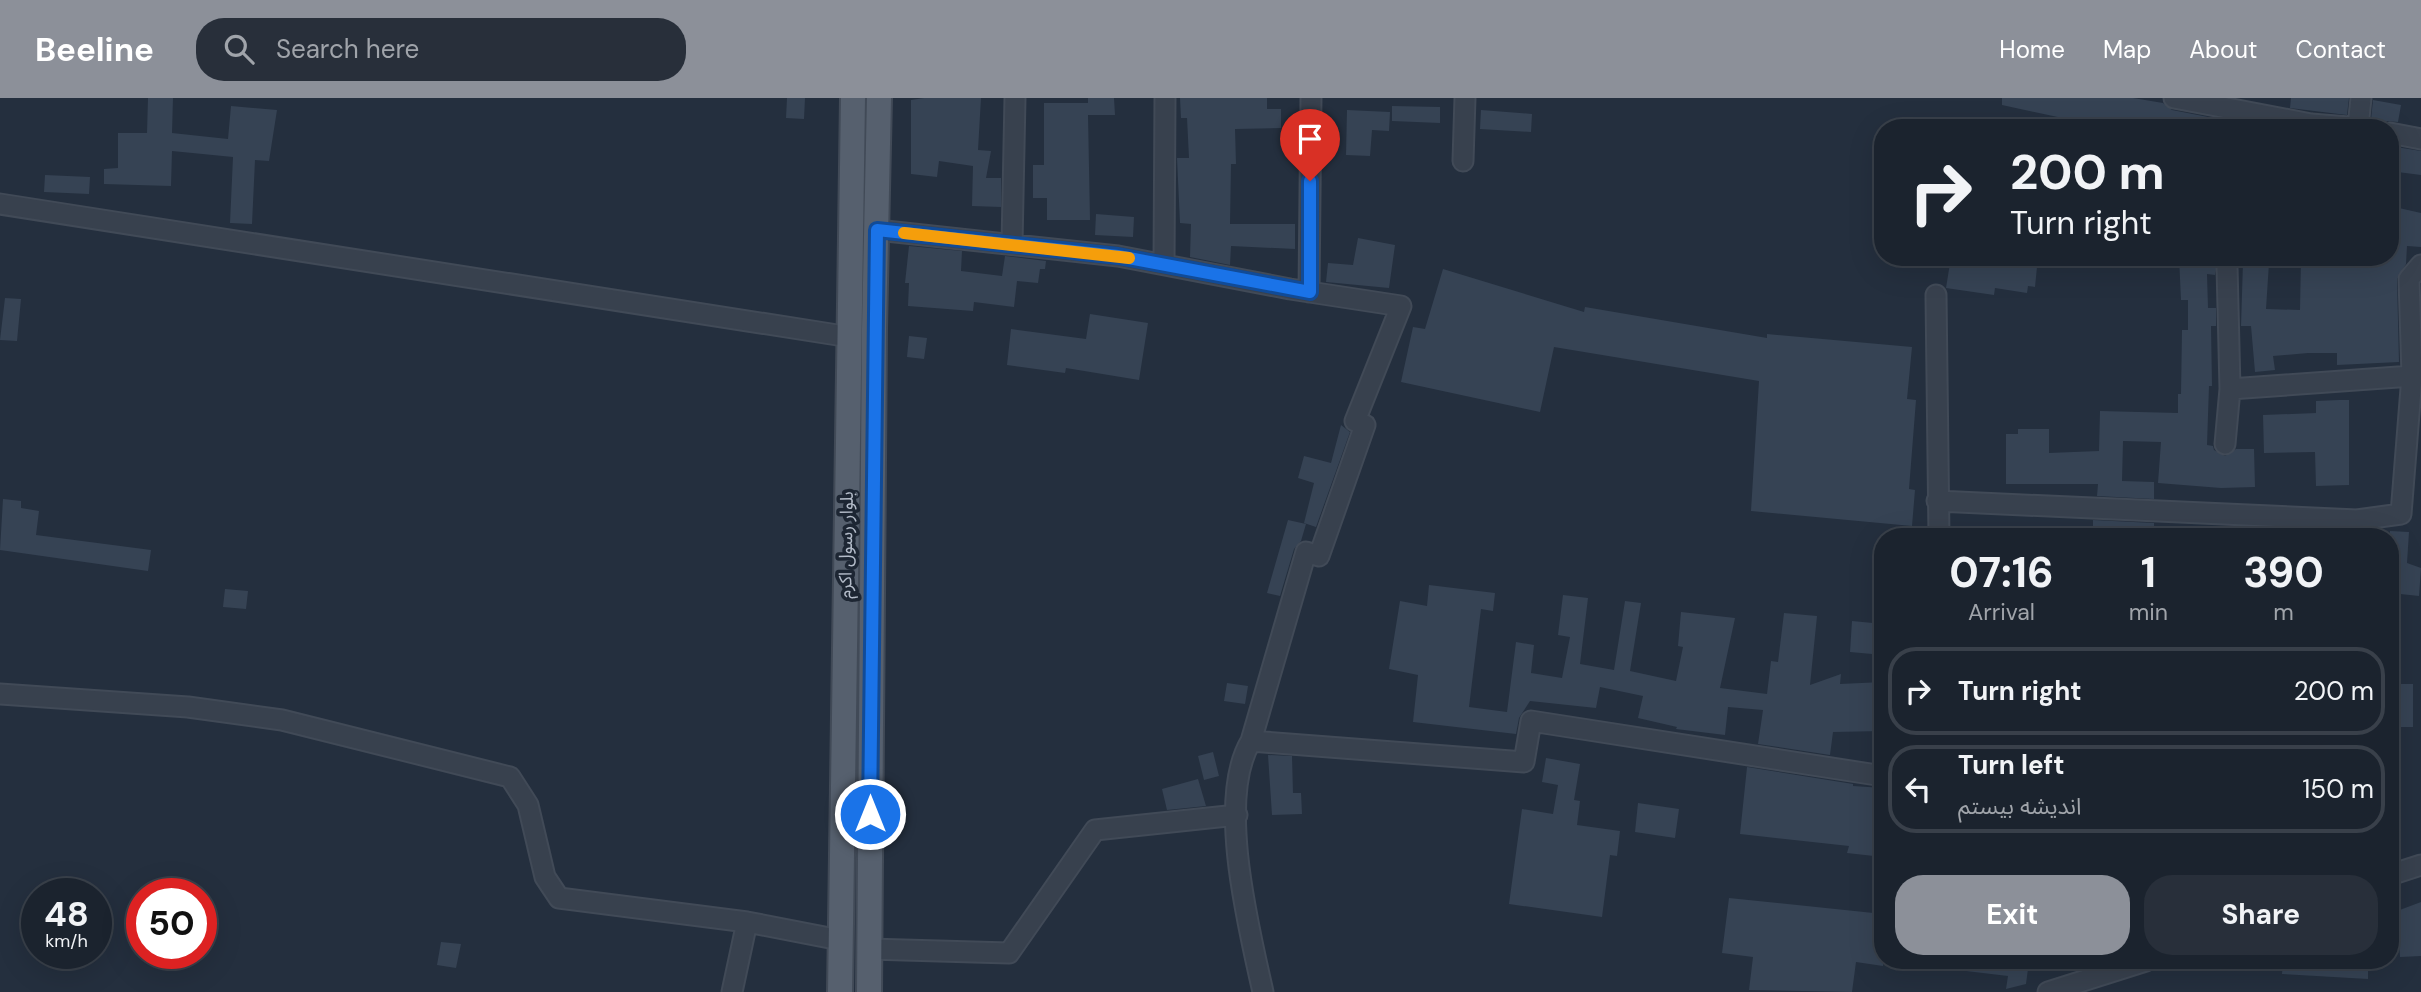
<!DOCTYPE html>
<html lang="en">
<head>
<meta charset="utf-8">
<style>
  :root { --surface:#1b232e; --page:#282f3a; --text:#f1f3f6; --muted:#a0a4aa; --line:#39404a; --accent:#8c9099 }
  body { margin:0; font-family:"DM Sans","Noto Sans Arabic",sans-serif; background:var(--page); color:var(--text); height:100vh; display:flex; flex-direction:column; font-size:26px; white-space:nowrap }
  * { box-sizing:border-box; margin:0 }
  p { font-size:23px; color:var(--muted) }
  .icon { flex:none; width:38px; height:38px; fill:none; stroke:currentColor; stroke-width:2; stroke-linecap:round; stroke-linejoin:round }
  .map { position:relative; flex:1; overflow:hidden }
  .panel { position:absolute; left:1874px; top:430px; width:525px; height:441px; display:flex; flex-direction:column; background:var(--surface); border-radius:28px; box-shadow:0 7px 28px #0002,0 0 0 2px var(--line) }
  .panel>* { flex:none }
  .hud { position:absolute; left:1874px; top:21px; width:525px; height:147px; border-radius:28px; box-shadow:0 7px 28px #0002,0 0 0 2px var(--line); background:#1b232e; color:var(--text); overflow:hidden }
  .speed { position:absolute; left:21px; top:780px; display:flex; gap:14px; font-size:35px; font-weight:700; text-align:center }
  .speed>* { display:grid; place-content:center; width:91px; height:91px; border-radius:50%; background:var(--surface); box-shadow:0 7px 28px #0002,0 0 0 2px var(--line); line-height:1 }
  .speed small { font-size:18px; font-weight:400 }
  .speed .limit { border:10px solid #d22; background:#fff; color:#111 }
  .pin { position:absolute; display:grid; place-items:center; width:60px; height:60px; color:#fff; margin:-72px -30px; border-radius:50% 50% 50% 0; rotate:-45deg; box-shadow:0 0 7px #0007 }
  .pin .icon { rotate:45deg }
  .me { position:absolute; width:77px; margin:-38px; rotate:0deg; stroke-linejoin:round; filter:drop-shadow(0 0 5px #0008) }
  .turn { display:flex; align-items:center; gap:24px; height:147px; padding:0 21px; font-size:32px }
  .turn .icon { width:91px; height:91px; stroke-width:2.5 }
  .turn b { display:block; font-size:49px; line-height:60px }
  .eta { display:flex; justify-content:space-evenly; align-items:center; height:119px; text-align:center }
  .eta b { font-size:42px; font-weight:700; line-height:49px }
  .primary-button { display:flex; gap:14px; margin-top:auto; padding:14px 21px }
  .primary-button a { flex:1; height:80px; border-radius:28px; background:var(--accent); color:#fff; font-size:28px; font-weight:700; line-height:80px; text-align:center }
  .primary-button a+a { background:var(--page); color:var(--text) }
  ul { padding:0; list-style:none }
  li { display:flex; align-items:center; gap:21px; height:88px; margin:0 14px 10px; padding:0 7px; border:4px solid var(--line); border-radius:28px }
  li div { flex:1 }
  li b { display:block; font-size:26px }
  li em { font-style:normal }
  header { display:flex; align-items:center; gap:42px; box-sizing:border-box; height:98px; padding:0 35px; background:var(--accent); color:#fff }
  header strong { font-size:33px }
  nav { display:flex; gap:38px; margin-inline-start:auto; font-size:24px }
  .search { width:490px; height:63px; background:var(--page); display:flex; align-items:center; gap:18px; box-sizing:border-box; padding:0 24px; border-radius:28px; color:var(--muted); font-size:26px }
  .map>svg:first-child { display:block }
</style>
</head>
<body>
<header>
<strong>Beeline</strong>
<div class="search"><svg class="icon" aria-label="search" viewBox="0 0 24 24"><circle cx="10" cy="10" r="6"/><path d="M15 15l6 6"/></svg>Search here</div>
<nav><a>Home</a><a>Map</a><a>About</a><a>Contact</a></nav>
</header>
<div class="map">
<svg width="2421" height="894" viewBox="0 0 2421 894">
  <rect width="100%" height="100%" fill="#242f3e"/>
  <path fill="#364354" d="M 148,0 L 173,0 L 172,35 L 228,41 L 231,8 L 277,12 L 269,63 L 255,62 L 252,126 L 230,125 L 233,59 L 172,53 L 171,88 L 104,86 L 104,71 L 118,70 L 118,35 L 147,35 Z
    M 787,0 L 805,0 L 804,21 L 786,20 Z
    M 924,0 L 981,0 L 978,52 L 991,53 L 986,80 L 1001,80 L 1001,109 L 972,108 L 973,68 L 939,63 L 937,79 L 911,76 L 911,2 Z
    M 1088,0 L 1114,0 L 1115,17 L 1088,17 L 1090,122 L 1047,122 L 1047,100 L 1033,100 L 1033,67 L 1044,67 L 1044,5 L 1088,5 Z
    M 1180,0 L 1267,0 L 1267,11 L 1281,11 L 1281,30 L 1235,31 L 1236,66 L 1231,66 L 1230,126 L 1295,126 L 1295,151 L 1231,148 L 1230,167 L 1190,159 L 1191,126 L 1180,125 L 1177,60 L 1189,60 L 1187,20 L 1181,20 Z
    M 2002,0 L 2133,0 L 2163,5 L 2172,12 L 2265,30 L 2090,30 L 2066,26 L 2067,21 L 2002,7 Z
    M 2291,0 L 2349,0 L 2347,17 L 2290,10 Z
    M 2373,2 L 2401,7 L 2398,24 L 2387,23 L 2380,29 L 2375,28 L 2376,23 L 2371,22 Z
    M 1392,8 L 1440,9 L 1440,25 L 1392,23 Z
    M 1347,12 L 1390,14 L 1389,33 L 1372,32 L 1370,58 L 1346,57 Z
    M 1481,12 L 1532,16 L 1531,34 L 1480,31 Z
    M 2390,48 L 2421,53 L 2421,77 L 2390,73 Z
    M 45,77 L 90,79 L 89,96 L 44,94 Z
    M 2390,108 L 2421,115 L 2421,149 L 2407,148 L 2406,166 L 2397,181 L 2399,264 L 2337,267 L 2337,255 L 2308,255 L 2273,258 L 2275,272 L 2255,274 L 2251,228 L 2241,228 L 2243,164 L 2269,165 L 2266,211 L 2300,212 L 2301,159 L 2390,159 Z
    M 1096,116 L 1134,119 L 1133,139 L 1095,137 Z
    M 1358,140 L 1395,147 L 1389,190 L 1326,184 L 1328,165 L 1353,167 Z
    M 909,148 L 962,153 L 961,173 L 1002,178 L 1005,158 L 1046,163 L 1045,171 L 1040,171 L 1038,185 L 1017,183 L 1014,209 L 974,204 L 973,213 L 908,208 L 909,185 L 905,185 Z
    M 1951,159 L 2038,159 L 2035,189 L 2028,188 L 2027,195 L 1995,190 L 1994,197 L 1946,190 Z
    M 2179,159 L 2219,159 L 2215,177 L 2207,176 L 2208,210 L 2216,210 L 2216,228 L 2211,228 L 2212,288 L 2209,288 L 2207,347 L 2213,348 L 2214,352 L 2225,358 L 2236,351 L 2254,351 L 2255,389 L 2221,390 L 2158,385 L 2161,344 L 2123,343 L 2122,383 L 2154,384 L 2154,401 L 2097,398 L 2098,386 L 2006,386 L 2006,336 L 2018,336 L 2018,331 L 2049,331 L 2049,355 L 2099,353 L 2100,313 L 2178,315 L 2178,296 L 2181,296 L 2182,232 L 2188,232 L 2188,202 L 2181,202 Z
    M 1443,171 L 1584,214 L 1585,209 L 1767,240 L 1767,236 L 1912,249 L 1907,301 L 1916,302 L 1909,391 L 1915,392 L 1912,428 L 1751,413 L 1759,283 L 1554,249 L 1540,314 L 1401,284 L 1413,229 L 1425,231 Z
    M 5,200 L 21,201 L 17,243 L 0,242 Z
    M 1090,216 L 1148,225 L 1139,282 L 1066,270 L 1065,275 L 1007,267 L 1011,231 L 1086,241 Z
    M 909,238 L 927,240 L 924,261 L 907,259 Z
    M 2339,302 L 2349,302 L 2349,387 L 2316,388 L 2315,354 L 2264,355 L 2263,317 L 2316,315 L 2316,303 Z
    M 1341,327 L 1350,334 L 1316,429 L 1304,425 L 1314,385 L 1298,380 L 1304,358 L 1331,365 Z
    M 3,401 L 21,403 L 21,410 L 39,413 L 36,437 L 151,452 L 148,473 L 0,452 Z
    M 1288,422 L 1306,426 L 1301,443 L 1294,451 L 1280,498 L 1267,495 Z
    M 2093,422 L 2154,425 L 2154,439 L 2093,439 Z
    M 2390,433 L 2409,434 L 2407,465 L 2421,470 L 2419,498 L 2391,495 L 2394,465 L 2390,465 Z
    M 1429,487 L 1495,495 L 1493,513 L 1481,511 L 1469,609 L 1507,614 L 1516,544 L 1534,547 L 1531,575 L 1562,580 L 1570,539 L 1558,537 L 1563,497 L 1588,500 L 1580,566 L 1614,572 L 1625,503 L 1641,505 L 1630,573 L 1676,583 L 1683,549 L 1678,548 L 1681,514 L 1735,520 L 1720,590 L 1767,596 L 1771,563 L 1778,564 L 1784,515 L 1817,518 L 1810,587 L 1841,576 L 1840,586 L 1883,584 L 1883,633 L 1833,634 L 1830,657 L 1758,646 L 1763,612 L 1728,609 L 1725,637 L 1676,631 L 1677,629 L 1638,620 L 1643,598 L 1600,589 L 1596,610 L 1530,603 L 1519,620 L 1516,636 L 1413,624 L 1418,577 L 1389,571 L 1400,503 L 1427,508 Z
    M 225,491 L 248,493 L 246,511 L 223,509 Z
    M 1852,523 L 1883,526 L 1883,557 L 1850,554 Z
    M 1227,585 L 1248,588 L 1245,606 L 1224,603 Z
    M 2390,586 L 2413,586 L 2413,629 L 2390,629 Z
    M 1213,654 L 1219,678 L 1204,682 L 1198,658 Z
    M 1268,657 L 1292,658 L 1293,695 L 1301,695 L 1302,716 L 1272,717 Z
    M 1546,660 L 1580,666 L 1574,702 L 1580,703 L 1577,727 L 1620,733 L 1617,758 L 1610,757 L 1602,819 L 1509,806 L 1522,711 L 1553,716 L 1558,687 L 1542,684 Z
    M 1747,669 L 1853,686 L 1853,688 L 1883,690 L 1883,759 L 1847,755 L 1849,748 L 1740,736 Z
    M 1198,681 L 1206,708 L 1167,712 L 1162,691 Z
    M 1638,705 L 1679,711 L 1675,740 L 1635,734 Z
    M 1729,800 L 1883,816 L 1883,868 L 1856,864 L 1852,894 L 1749,892 L 1753,859 L 1722,855 Z
    M 2421,804 L 2421,858 L 2400,859 L 2397,813 Z
    M 441,844 L 461,846 L 456,870 L 437,867 Z
    M 1967,863 L 2029,863 L 2026,886 L 2006,891 L 2008,878 L 1966,873 Z
    M 2283,863 L 2368,863 L 2368,881 L 2282,876 Z"/>
  <g fill="none" stroke-linecap="round" stroke-linejoin="round">
    <g stroke="#414a57" stroke-width="23">
      <path id="minor" d="M 2174,0 L 2311,26 L 2361,30
        M 2358,29 L 2361,0
        M 2390,35 L 2421,41
        M 1463,63 L 1465,0
        M 0,106 L 850,239
        M 877,132 L 1118,158 L 1290,191 L 1401,208 L 1355,323 L 1365,327 L 1319,458 L 1306,454 L 1251,643
        M 1012,146 L 1015,0
        M 1164,166 L 1165,0
        M 1309,194 L 1311,0
        M 1936,197 L 1939,439
        M 2230,291 L 2412,278
        M 2225,346 L 2230,291 L 2227,168
        M 1937,403 L 2357,422 L 2401,416 L 2412,278 L 2409,181 L 2421,167
        M 0,596 L 188,609 L 282,622 L 510,679 L 528,707 L 545,779 L 559,800 L 747,824 L 840,842
        M 2390,777 L 2421,767
        M 869,851 L 1009,855 L 1095,732 L 1237,717
        M 732,894 L 747,824
        M 1263,894 C 1249,831 1216,700 1251,643 L 1524,664 L 1531,623 L 1883,678
        M 2048,894 L 2146,863"/>
    </g>
    <g stroke="#414a57" stroke-width="28">
      <path id="major" d="M 840,894 L 853,0
        M 869,894 L 874,231 L 879,0"/>
    </g>
    <use href="#minor" stroke="#38414e" stroke-width="19"/>
    <use href="#major" stroke="#56606e" stroke-width="24"/>
  </g>
  <g fill="none" stroke-linecap="round" stroke-linejoin="round">
    <g stroke="#114b97" stroke-width="18">
      <path id="route" d="M 870,716 L 877,132 L 1118,158 L 1310,194 L 1310,83"/>
    </g>
    <use href="#route" stroke="#1a73e8" stroke-width="12"/>
    <path stroke="#f59e0b" stroke-width="12" d="M 904,135 L 1129,160"/>
  </g>
  <g text-anchor="middle" dominant-baseline="central" stroke-width="7" stroke-linejoin="round" paint-order="stroke">
    <g font-size="18" fill="#b4bcc9" stroke="#1d2633">
      <text transform="translate(846 447) rotate(-89)">بلوار رسول اکرم</text>
    </g>
  </g>
</svg>
<div class="speed"><div>48<small>km/h</small></div><div class="limit">50</div></div>
<div class="pin" style="left:1310px;top:83px;background:#d93025"><svg class="icon" aria-label="arrive" viewBox="0 0 24 24"><path d="M6 21V4h12l-3 4 3 4H6"/></svg></div>
<svg class="me" style="left:870px;top:716px" viewBox="-20 -20 40 40"><circle r="17" fill="#1a73e8" stroke="#fff" stroke-width="3"/><path d="M0-11L8 9 0 5-8 9z" fill="#fff"/></svg>
<div class="hud">
<div class="turn"><svg class="icon" aria-label="right" viewBox="0 0 24 24"><path d="M7 20v-9h11M14 6l5 5-5 5"/></svg><div><b>200 m</b>Turn right</div></div>
</div>
<section class="panel">
<div class="eta">
<div><b>07:16</b><p>Arrival</p></div>
<div><b>1</b><p>min</p></div>
<div><b>390</b><p>m</p></div>
</div>
<ul>
<li><svg class="icon" aria-label="right" viewBox="0 0 24 24"><path d="M7 20v-9h11M14 6l5 5-5 5"/></svg><div><b>Turn right</b></div><em>200 m</em></li>
<li><svg class="icon" aria-label="left" viewBox="0 0 24 24"><path d="M17 20v-9H6M10 6l-5 5 5 5"/></svg><div><b>Turn left</b><p>اندیشه بیستم</p></div><em>150 m</em></li>
</ul>
<div class="primary-button"><a>Exit</a><a>Share</a></div>
</section>
</div>
</body>
</html>
